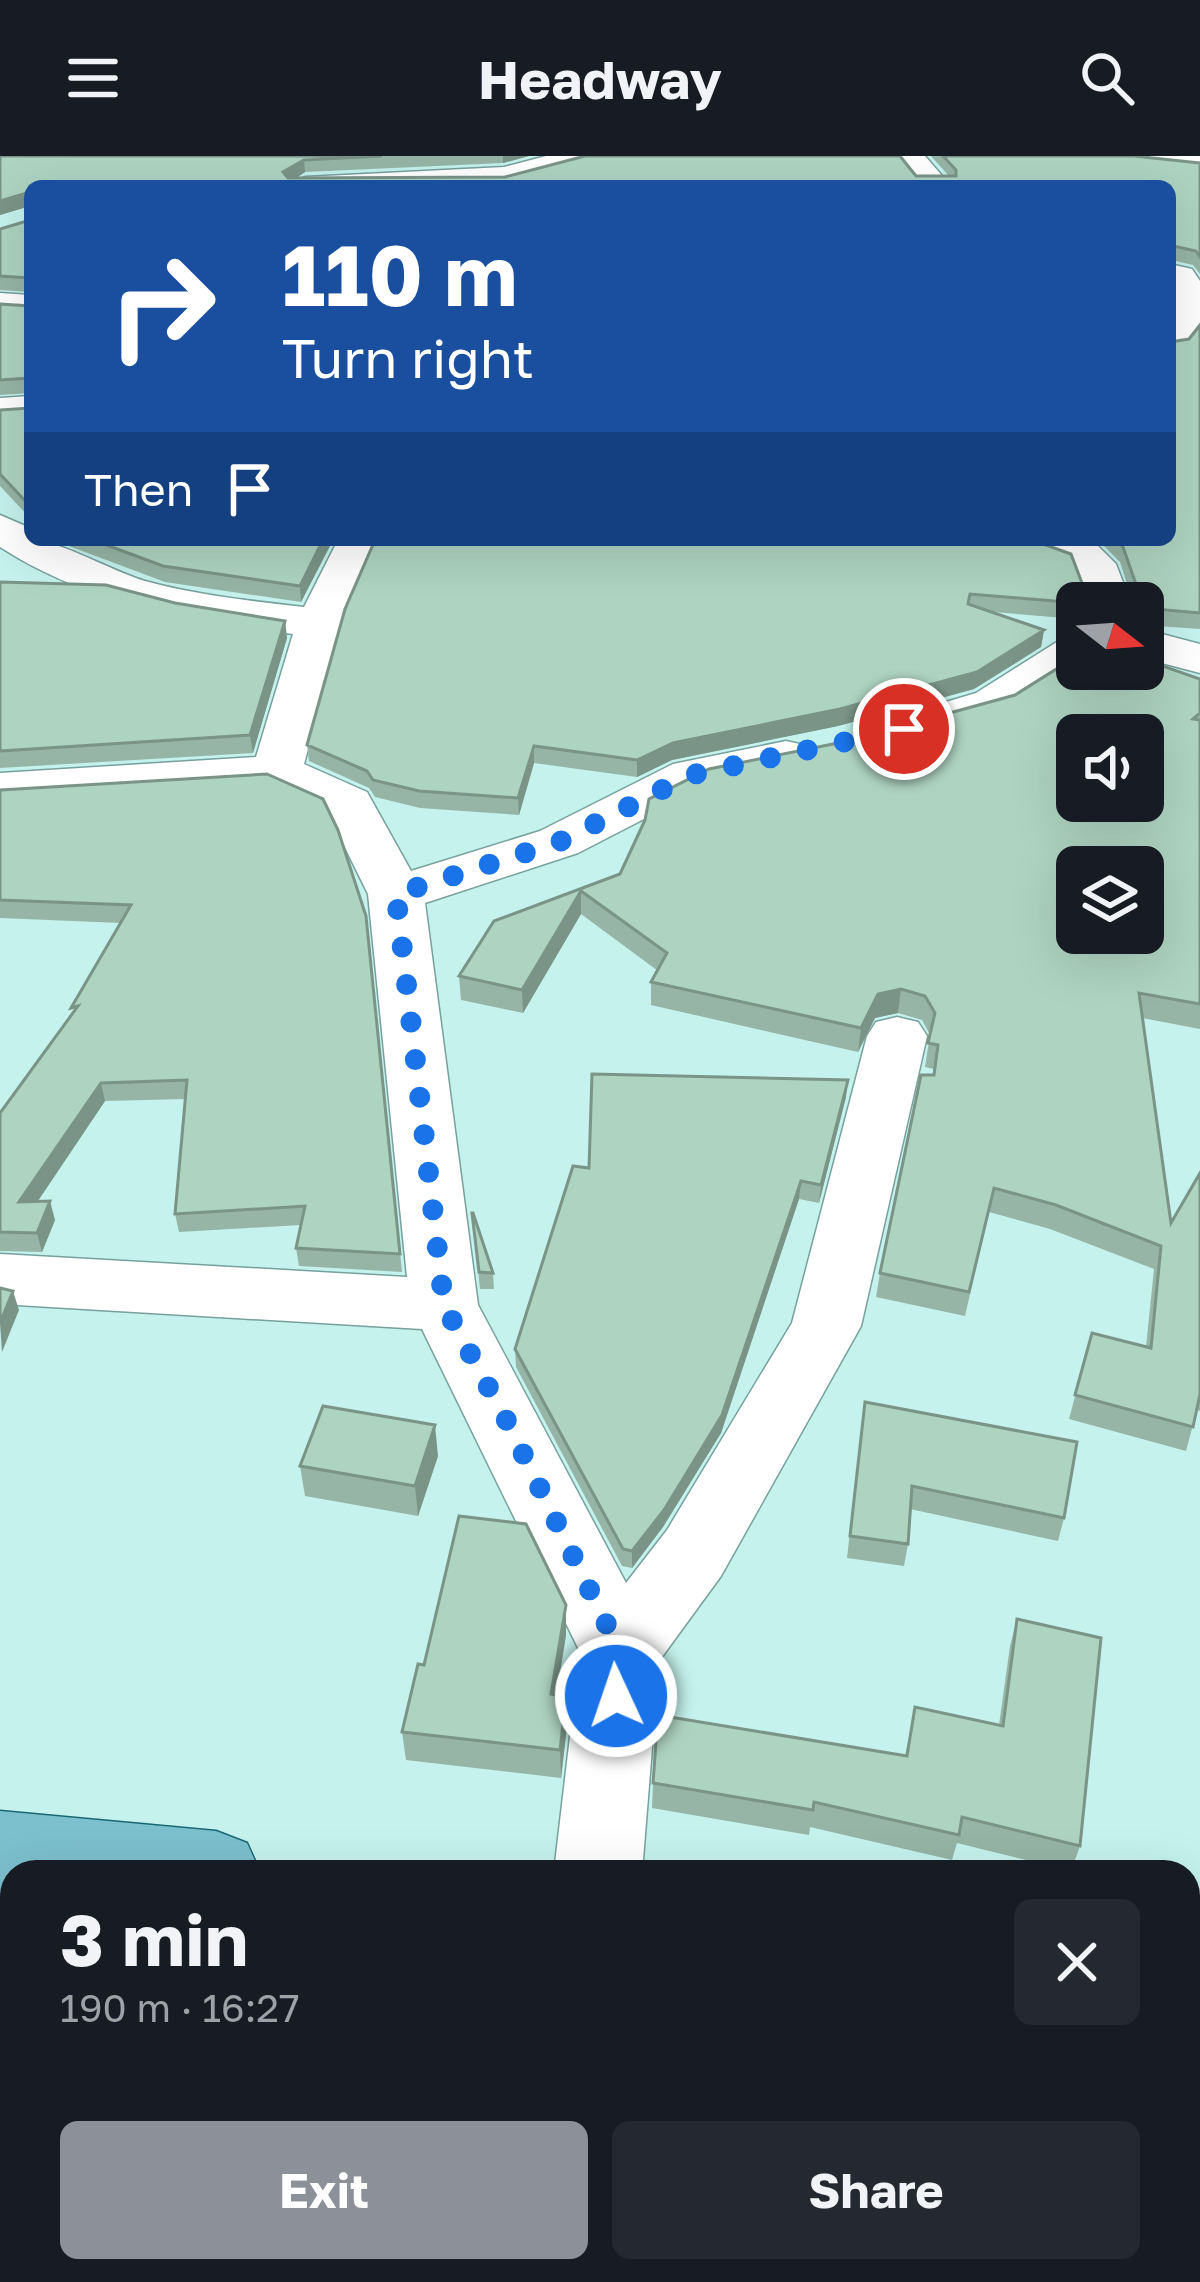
<!DOCTYPE html>
<html lang="en">
<head>
<meta charset="utf-8">
<style>
  :root { --surface:#171b24; --page:#242831; --text:#f1f3f6; --muted:#9ea1a6; --accent:#8c9099 }
  body { margin:0; font-family:"Golos Text",sans-serif; background:var(--page); color:var(--text); height:100vh; display:flex; flex-direction:column; font-size:45px; white-space:nowrap }
  * { box-sizing:border-box; margin:0 }
  p { font-size:39px; color:var(--muted) }
  .icon { flex:none; width:66px; height:66px; fill:none; stroke:currentColor; stroke-width:2; stroke-linecap:round; stroke-linejoin:round }
  .map { position:relative; flex:1; overflow:hidden }
  .drawer { position:absolute; left:0px; top:1704px; width:1200px; height:423px; display:flex; flex-direction:column; background:var(--surface); border-radius:36px 36px 0 0; box-shadow:0 12px 48px #0002 }
  .drawer>* { flex:none }
  .hud { position:absolute; left:24px; top:24px; width:1152px; height:366px; border-radius:18px; box-shadow:0 12px 48px #0002; background:#1a4fa0; color:#fff; overflow:hidden }
  .needle { width:78px; rotate:107deg }
  .tools { position:absolute; left:1056px; top:426px; display:grid; gap:24px }
  .tools a { display:grid; place-items:center; width:108px; height:108px; border-radius:18px; background:var(--surface); box-shadow:0 12px 48px #0002; font-size:60px }
  .pin { position:absolute; display:grid; place-items:center; width:102px; height:102px; color:#fff; margin:-51px; border:6px solid #fff; border-radius:50%; box-shadow:0 3px 12px #0007 }
  .me { position:absolute; width:132px; margin:-66px; rotate:357deg; stroke-linejoin:round; filter:drop-shadow(0 0 9px #0008) }
  .turn { display:flex; align-items:center; gap:42px; height:252px; padding:0 60px; font-size:54px }
  .turn .icon { width:156px; height:156px; stroke-width:2.5 }
  .turn b { display:block; font-size:84px; line-height:102px }
  .then { display:flex; align-items:center; height:114px; padding:0 60px; background:#0003; gap:24px; font-size:45px }
  .round { display:grid; place-items:center; flex:none; width:126px; height:126px; border-radius:18px; background:var(--page) }
  .overview { display:flex; align-items:center; justify-content:space-between; height:204px; padding:0 60px }
  h1 { font-size:72px; font-weight:700; line-height:90px }
  .primary-button { display:flex; gap:24px; margin-top:auto; padding:24px 60px }
  .primary-button a { flex:1; height:138px; border-radius:18px; background:var(--accent); color:#fff; font-size:48px; font-weight:700; line-height:138px; text-align:center }
  .primary-button a+a { background:var(--page); color:var(--text) }
  header { display:flex; justify-content:space-between; align-items:center; height:156px; padding:0 60px; background:var(--surface); font-size:54px; font-weight:700 }
  .map>svg:first-child { display:block }
</style>
</head>
<body>
<header><svg class="icon" aria-label="menu" viewBox="0 0 24 24"><path d="M4 6h16M4 12h16M4 18h16"/></svg>Headway<svg class="icon" aria-label="search" viewBox="0 0 24 24"><circle cx="10" cy="10" r="6"/><path d="M15 15l6 6"/></svg></header>
<div class="map">
<svg width="1200" height="2126" viewBox="0 0 1200 2126">
  <rect width="100%" height="100%" fill="#c5f2ed"/>
  <g fill="none" stroke-linecap="round" stroke-linejoin="round">
    <g stroke="#77a19d" stroke-width="3">
      <path id="minor" d="M 546,0 L 596,0 L 592,6 L 505,29 L 289,30 L 305,21 L 504,11 Z
        M 893,0 L 925,0 L 951,30 L 918,30 Z
        M 1120,0 L 1200,0 L 1200,15 L 1135,9 Z
        M 1170,108 L 1192,113 L 1200,125 L 1200,174 L 1183,194 L 1170,197 Z
        M 0,137 L 30,139 L 30,161 L 0,159 Z
        M 30,240 L 30,264 L 0,266 L 0,242 Z
        M 0,359 L 30,372 L 30,384 C 60,384 111,415 145,425 C 196,439 251,445 304,451 L 338,384 L 382,384 L 342,467 L 304,608 L 367,636 L 411,715 L 540,675 L 673,608 L 786,585 L 804,589 L 811,600 L 804,611 L 706,631 L 578,697 L 425,747 L 478,1149 L 626,1427 L 667,1374 L 792,1167 L 867,880 L 876,866 L 897,861 L 918,866 L 927,880 L 861,1170 L 721,1420 L 659,1505 L 642,1716 L 554,1716 L 580,1496 L 422,1173 L 0,1148 L 0,1098 L 407,1121 L 368,738 L 328,657 L 270,631 L 0,647 L 0,617 L 256,601 L 293,478 C 190,465 88,448 0,391 Z
        M 1017,384 L 1094,386 L 1116,408 L 1131,447 L 1085,447 L 1072,410 L 1024,393 Z
        M 1143,473 L 1200,488 L 1200,517 L 1143,502 Z
        M 1077,480 L 1079,513 C 1033,542 955,595 899,580 L 891,570 L 899,560 L 976,537 L 1060,484 Z"/>
    </g>
    <g stroke="#1a6876" stroke-width="3">
      <path id="major" d="M 0,1655 L 216,1675 L 247,1687 L 260,1716 L 12,1716 L 12,1738 L 0,1737 Z
        M 0,1756 L 12,1757 L 12,1845 L 0,1844 Z
        M 1188,1788 L 1200,1790 L 1200,1880 L 1188,1878 Z
        M 1188,1897 L 1200,1898 L 1200,1994 L 1188,1993 Z"/>
    </g>
    <use href="#minor" fill="#fff" fill-rule="evenodd"/>
    <use href="#major" fill="#7cc0cd" fill-rule="evenodd"/>
  </g>
  <path fill="#96b5a6" d="M 0,0 L 529,0 L 503,7 L 305,16 L 297,22 L 949,20 L 931,0 L 1134,0 L 1200,7 L 1200,118 L 1193,109 L 1171,104 L 30,50 L 0,59 Z
    M 30,64 L 30,136 L 0,134 L 0,73 Z
    M 0,148 L 30,150 L 30,237 L 0,239 Z
    M 1200,169 L 1200,473 L 1143,469 L 1143,447 L 1077,447 L 1077,463 L 993,456 L 1044,474 L 1041,491 L 974,533 L 838,570 L 672,604 L 637,621 L 534,607 L 519,659 L 420,652 L 375,641 L 369,632 L 309,605 L 307,589 L 375,384 L 1085,435 L 1129,434 L 1120,406 L 1098,384 L 1170,384 L 1170,186 L 1189,183 Z
    M 30,252 L 30,362 L 0,330 L 0,254 Z
    M 53,384 L 333,384 L 301,446 L 165,426 Z
    M 0,426 L 175,447 L 285,465 L 287,482 L 253,597 L 0,612 Z
    M 1200,523 L 1200,873 L 1142,862 L 1171,1067 L 1200,1017 L 1200,1255 L 1197,1254 L 1186,1295 L 1069,1263 L 1092,1177 L 1146,1191 L 1154,1113 L 1050,1073 L 989,1056 L 965,1160 L 876,1141 L 880,1117 L 933,919 L 934,913 L 925,911 L 930,879 L 922,864 L 898,857 L 875,862 L 858,896 L 651,849 L 651,826 L 658,815 L 581,758 L 523,857 L 461,844 L 459,820 L 494,765 Z
    M 0,634 L 366,760 L 402,1116 L 299,1110 L 296,1092 L 301,1069 L 179,1076 L 175,1058 L 185,943 L 105,945 L 38,1045 L 55,1064 L 42,1096 L 0,1095 L 0,957 L 72,858 L 121,767 L 0,762 Z
    M 846,941 L 819,1047 L 799,1043 L 721,1277 L 663,1371 L 632,1412 L 622,1410 L 516,1211 L 515,1193 L 589,1012 Z
    M 472,1057 L 493,1117 L 494,1133 L 480,1133 Z
    M 862,1269 L 1064,1362 L 1058,1385 L 910,1353 L 908,1388 L 904,1410 L 847,1402 Z
    M 438,1300 L 418,1360 L 305,1340 L 300,1310 Z
    M 1017,1463 L 1080,1690 L 1071,1715 L 957,1687 L 952,1704 L 810,1671 L 809,1679 L 652,1652 L 653,1627 L 905,1600 L 915,1551 L 999,1569 L 1010,1490 Z
    M 566,1479 L 556,1539 L 566,1541 L 567,1570 L 561,1622 L 406,1604 L 402,1576 L 424,1509 Z"/>
  <path fill="#7a9487" d="M 503,0 L 529,0 L 503,7 Z
    M 304,4 L 305,16 L 285,29 L 283,16 Z
    M 30,36 L 30,50 L 0,59 L 0,45 Z
    M 323,384 L 333,384 L 301,446 L 300,430 Z
    M 285,465 L 287,482 L 253,597 L 250,579 Z
    M 1044,474 L 1041,491 L 974,533 L 838,570 L 672,604 L 637,621 L 637,604 L 673,587 Z
    M 534,590 L 534,607 L 519,659 L 518,642 Z
    M 581,735 L 581,758 L 523,857 L 522,834 Z
    M 901,833 L 898,857 L 875,862 L 858,896 L 861,872 L 878,838 Z
    M 848,924 L 846,941 L 819,1047 L 821,1029 Z
    M 101,927 L 105,945 L 25,1064 L 19,1046 Z
    M 801,1025 L 799,1043 L 721,1277 L 663,1371 L 632,1412 L 632,1395 Z
    M 50,1045 L 55,1064 L 42,1096 L 37,1077 Z
    M 13,1135 L 19,1154 L 2,1196 L 0,1167 Z
    M 435,1269 L 438,1300 L 418,1360 L 415,1330 Z
    M 566,1449 L 566,1479 L 552,1567 L 551,1538 Z
    M 566,1541 L 567,1570 L 561,1622 L 560,1594 Z
    M 12,2054 L 12,2115 L 14,2115 L 11,2126 L 0,2126 L 0,2095 Z"/>
  <path fill="#aed3c1" stroke="#7a9487" stroke-width="3" fill-rule="evenodd" d="M 0,0 L 382,0 L 304,4 L 283,16 L 288,22 L 505,21 L 585,0 L 900,0 L 916,20 L 956,20 L 956,14 L 943,0 L 1134,0 L 1200,7 L 1200,101 L 1196,95 L 1174,90 L 1170,93 L 1170,30 L 30,30 L 30,36 L 0,45 Z
    M 30,64 L 30,122 L 0,120 L 0,73 Z
    M 0,148 L 30,150 L 30,222 L 0,224 Z
    M 1200,169 L 1200,457 L 1143,452 L 1143,447 L 1077,447 L 970,438 L 968,448 L 1044,474 L 977,516 L 840,553 L 673,587 L 637,604 L 534,590 L 518,642 L 419,635 L 373,624 L 367,615 L 307,589 L 345,453 L 375,384 L 1032,384 L 1071,398 L 1085,435 L 1138,434 L 1123,391 L 1117,384 L 1170,384 L 1170,183 L 1170,186 L 1189,183 Z
    M 30,252 L 30,350 L 0,318 L 0,254 Z
    M 93,384 L 323,384 L 300,430 L 163,410 Z
    M 0,426 L 106,429 L 175,447 L 285,465 L 250,579 L 0,595 Z
    M 1077,500 L 1077,513 L 1143,513 L 1143,503 L 1200,523 L 1200,557 L 1193,563 L 1200,564 L 1200,848 L 1139,837 L 1171,1067 L 1200,1017 L 1200,1238 L 1193,1271 L 1075,1239 L 1092,1177 L 1151,1192 L 1161,1090 L 1056,1049 L 994,1032 L 969,1136 L 880,1117 L 921,919 L 934,919 L 938,889 L 928,887 L 935,857 L 925,840 L 901,833 L 878,838 L 861,872 L 651,826 L 667,797 L 581,735 L 522,834 L 459,820 L 494,765 L 620,718 L 645,664 L 649,643 L 709,613 L 848,585 L 1015,539 ZM 1077,579 L 1143,579 L 1143,645 L 1077,645 ZM 1077,711 L 1143,711 L 1143,777 L 1077,777 Z
    M 267,618 L 323,643 L 338,674 L 366,760 L 400,1098 L 296,1092 L 305,1050 L 175,1058 L 187,924 L 101,927 L 19,1046 L 50,1045 L 37,1077 L 0,1076 L 0,957 L 78,850 L 71,852 L 131,749 L 0,744 L 0,634 Z
    M 592,918 L 848,924 L 821,1029 L 801,1025 L 722,1259 L 664,1354 L 632,1395 L 623,1393 L 515,1193 L 573,1010 L 589,1012 Z
    M 472,1057 L 473,1057 L 493,1117 L 479,1116 Z
    M 0,1132 L 13,1135 L 0,1167 Z
    M 865,1246 L 1077,1286 L 1064,1362 L 912,1330 L 908,1388 L 850,1380 Z
    M 323,1250 L 435,1269 L 415,1330 L 300,1310 Z
    M 459,1360 L 526,1368 L 566,1449 L 551,1538 L 566,1541 L 560,1594 L 402,1576 L 418,1508 L 424,1509 Z
    M 1017,1463 L 1101,1482 L 1080,1690 L 962,1661 L 959,1679 L 814,1646 L 813,1654 L 653,1627 L 658,1559 L 907,1600 L 915,1551 L 1003,1570 Z
    M 0,1892 L 12,1893 L 12,2054 L 0,2095 Z
    M 656,2115 L 735,2115 L 734,2126 L 654,2126 Z"/>
  <g fill="none" stroke-linecap="round" stroke-linejoin="round">
    <path stroke="#1a73e8" stroke-width="21" stroke-dasharray="0 37.8" d="M 616,1540 L 620,1496 L 510,1271 L 444,1149 L 396,738 L 559,686 L 691,619 L 904,573"/>
  </g>
</svg>
<div class="tools">
<a><svg class="needle" viewBox="-14 -14 28 28"><path d="M0-13l5 13h-10z" fill="#e53935"/><path d="M0 13l5-13h-10z" fill="#9ea1a6"/></svg></a>
<a><svg class="icon" aria-label="sound" viewBox="0 0 24 24"><path d="M4 9h4l5-4v14l-5-4H4zM17 9q2 3 0 6"/></svg></a>
<a><svg class="icon" aria-label="layers" viewBox="0 0 24 24"><path d="M12 4l9 5-9 5-9-5zM3 14l9 5 9-5"/></svg></a>
</div>
<div class="pin" style="left:904px;top:573px;background:#d93025"><svg class="icon" aria-label="arrive" viewBox="0 0 24 24"><path d="M6 21V4h12l-3 4 3 4H6"/></svg></div>
<svg class="me" style="left:616px;top:1540px" viewBox="-20 -20 40 40"><circle r="17" fill="#1a73e8" stroke="#fff" stroke-width="3"/><path d="M0-11L8 9 0 5-8 9z" fill="#fff"/></svg>
<div class="hud">
<div class="turn"><svg class="icon" aria-label="right" viewBox="0 0 24 24"><path d="M7 20v-9h11M14 6l5 5-5 5"/></svg><div><b>110 m</b>Turn right</div></div>
<div class="then">Then<svg class="icon" aria-label="arrive" viewBox="0 0 24 24"><path d="M6 21V4h12l-3 4 3 4H6"/></svg></div>
</div>
<section class="drawer">
<div class="overview"><div><h1>3 min</h1><p>190 m · 16:27</p></div><a class="round"><svg class="icon" aria-label="close" viewBox="0 0 24 24"><path d="M6 6l12 12M18 6L6 18"/></svg></a></div>
<div class="primary-button"><a>Exit</a><a>Share</a></div>
</section>
</div>
</body>
</html>
